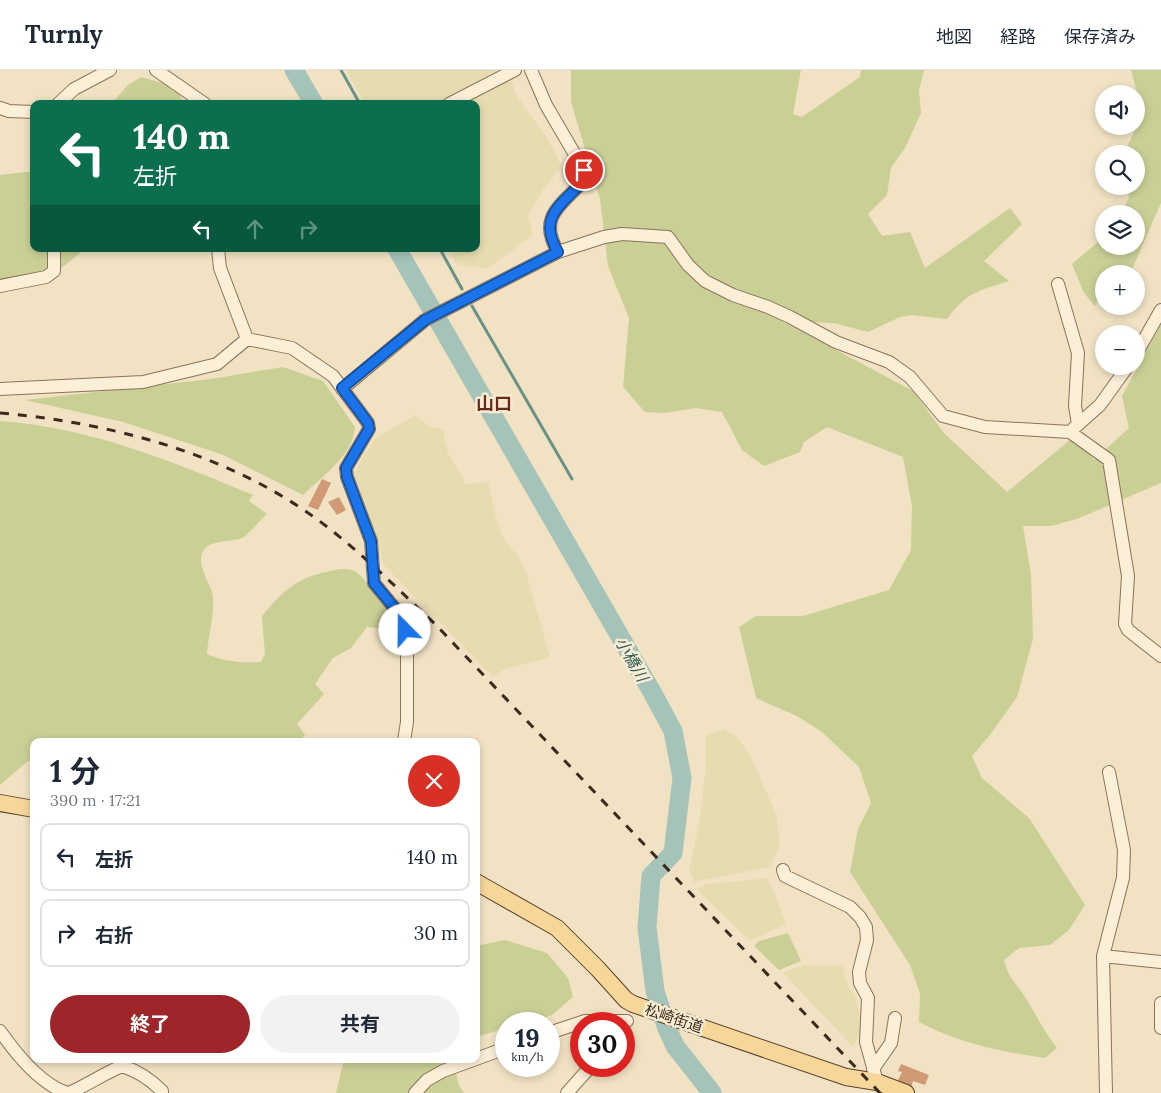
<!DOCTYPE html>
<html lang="ja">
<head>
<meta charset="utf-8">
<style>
  :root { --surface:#fff; --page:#f2f2f3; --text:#1f2937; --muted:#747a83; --line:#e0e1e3; --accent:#9e2529 }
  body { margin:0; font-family:Lora,"Noto Sans JP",serif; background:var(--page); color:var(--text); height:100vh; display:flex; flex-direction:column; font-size:19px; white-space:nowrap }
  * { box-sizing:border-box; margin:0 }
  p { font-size:16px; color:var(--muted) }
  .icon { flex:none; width:28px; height:28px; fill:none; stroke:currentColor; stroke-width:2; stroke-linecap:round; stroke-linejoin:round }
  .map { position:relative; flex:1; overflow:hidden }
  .details { position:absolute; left:30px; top:668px; width:450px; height:325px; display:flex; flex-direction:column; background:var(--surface); border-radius:10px; box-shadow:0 2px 8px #0003 }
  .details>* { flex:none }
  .hud { position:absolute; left:30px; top:30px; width:450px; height:152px; border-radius:10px; box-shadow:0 2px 8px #0003; background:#0b6e4f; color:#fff; overflow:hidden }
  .buttons { position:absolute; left:1095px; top:15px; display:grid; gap:10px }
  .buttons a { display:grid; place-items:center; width:50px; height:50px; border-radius:50%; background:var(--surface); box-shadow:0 2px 8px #0003; font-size:25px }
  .speed { position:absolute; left:495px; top:942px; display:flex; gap:10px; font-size:25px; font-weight:700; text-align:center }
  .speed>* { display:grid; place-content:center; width:65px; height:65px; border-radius:50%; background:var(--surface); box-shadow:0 2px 8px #0003; line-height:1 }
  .speed small { font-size:12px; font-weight:400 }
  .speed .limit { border:8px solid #d22; background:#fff; color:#111 }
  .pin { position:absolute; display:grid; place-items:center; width:42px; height:42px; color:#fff; margin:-21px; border:2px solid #fff; border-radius:50%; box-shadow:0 1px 5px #0007 }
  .me { position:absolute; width:55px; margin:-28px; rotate:338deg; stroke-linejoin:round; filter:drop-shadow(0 0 4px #0008) }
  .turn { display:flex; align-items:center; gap:18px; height:105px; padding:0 20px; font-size:22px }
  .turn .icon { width:65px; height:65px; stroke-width:2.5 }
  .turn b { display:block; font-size:35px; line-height:42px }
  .lanes { display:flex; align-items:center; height:48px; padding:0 20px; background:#0003; justify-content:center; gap:25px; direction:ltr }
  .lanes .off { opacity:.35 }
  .round { display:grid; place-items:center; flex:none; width:52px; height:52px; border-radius:26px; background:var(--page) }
  .summary { display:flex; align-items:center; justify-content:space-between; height:85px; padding:0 20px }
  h1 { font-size:30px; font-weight:700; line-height:38px }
  .action { display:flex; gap:10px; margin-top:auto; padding:10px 20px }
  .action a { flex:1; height:58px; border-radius:30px; background:var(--accent); color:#fff; font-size:20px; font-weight:700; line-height:58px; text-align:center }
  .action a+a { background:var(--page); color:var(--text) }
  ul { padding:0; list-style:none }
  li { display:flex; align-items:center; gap:15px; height:68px; margin:0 10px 8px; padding:0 10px; border:2px solid var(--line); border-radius:10px }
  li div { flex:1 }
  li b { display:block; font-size:19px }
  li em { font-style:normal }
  header { display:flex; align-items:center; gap:30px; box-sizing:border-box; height:70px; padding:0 25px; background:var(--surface); border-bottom:1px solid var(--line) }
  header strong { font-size:24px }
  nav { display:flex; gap:28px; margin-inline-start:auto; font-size:18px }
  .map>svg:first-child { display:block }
</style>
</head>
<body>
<header>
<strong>Turnly</strong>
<nav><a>地図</a><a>経路</a><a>保存済み</a></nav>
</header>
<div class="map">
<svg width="1161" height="1023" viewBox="0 0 1161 1023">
  <rect width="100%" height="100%" fill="#f1e2c3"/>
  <path fill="#e7dcb0" d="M 346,0 L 508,0 L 516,25 L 547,68 L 562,96 L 544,118 L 528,145 L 533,165 L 487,199 L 456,194 L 448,179 L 476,179 L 476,34 L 365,34 Z
    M 415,345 L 430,357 L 444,360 L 444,369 L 448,383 L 466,414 L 488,412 L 495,444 L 502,466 L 517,485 L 526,502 L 550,587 L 503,600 L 493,607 L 383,494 L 376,464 L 354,405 L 363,386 L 376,368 Z
    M 724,659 L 737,667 L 750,685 L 776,744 L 780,775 L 770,797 L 694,812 L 689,800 L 699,754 L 706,697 L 706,665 Z
    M 768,808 L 786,854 L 750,871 L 697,819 L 707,814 Z
    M 802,895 L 842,896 L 848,917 L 856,928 L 860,947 L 860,963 L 853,977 L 783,903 Z"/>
  <path fill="#cacf96" d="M 571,0 L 801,0 L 793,44 L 802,47 L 860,7 L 861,0 L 924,0 L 919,20 L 921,43 L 905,78 L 891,98 L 887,125 L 868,144 L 882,166 L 910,162 L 925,198 L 1010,138 L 1022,154 L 984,191 L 1009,211 C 978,221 967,222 947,249 L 912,245 L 900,247 L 868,262 L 834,253 L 782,251 L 913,321 L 944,363 L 1007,422 L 1070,370 L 1080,370 L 1094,390 L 1129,358 L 1122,326 L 1161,254 L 1161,413 L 1077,449 L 1051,456 L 1023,456 L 1031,505 L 1033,569 L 1017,627 L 990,665 L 972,686 L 982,708 L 1029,748 L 1085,835 L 1069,860 L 1050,875 L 1019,878 L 1004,890 C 1009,910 1015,911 1025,927 C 1036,944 1044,962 1057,978 L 1045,988 C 1003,982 957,973 919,952 L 920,923 L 910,895 L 850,802 L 858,759 L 871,733 L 859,697 L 822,662 L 797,646 L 756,628 L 739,557 L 756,546 L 803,546 L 889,520 L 911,480 L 912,436 L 903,387 L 827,357 L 804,372 L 800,382 L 764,396 L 742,380 L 722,342 L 696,338 L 664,343 L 645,342 L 623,317 L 629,248 L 608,196 L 600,129 L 571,32 Z
    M 1131,0 L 1161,0 L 1161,133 L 1130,204 L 1104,204 L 1104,218 L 1095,236 L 1084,223 L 1072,194 L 1104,167 L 1104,176 L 1136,176 L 1136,144 L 1121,144 L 1129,127 L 1128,116 L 1136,116 L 1136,84 L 1124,84 L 1142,44 Z
    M 141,7 L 174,16 L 185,34 L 111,34 L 128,15 Z
    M 34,101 L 34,179 L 85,179 L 43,213 L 0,212 L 0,105 Z
    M 283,297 L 323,311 L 355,357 C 353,386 322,406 303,425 L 221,384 L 123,352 L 25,330 L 211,309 Z
    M 0,351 C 88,357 172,391 253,425 L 249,431 L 267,444 C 260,450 249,464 242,468 C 232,472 217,470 208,476 C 192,487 208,510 212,522 C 216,539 208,566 207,584 C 225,592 241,593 261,592 L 265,584 L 262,546 C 283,521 297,507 331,501 C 337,499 347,498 354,501 C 360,504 366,512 371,517 C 389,533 393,538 399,561 L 367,557 L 351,578 L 333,588 L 315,614 L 324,624 L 297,654 L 305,665 L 300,671 L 34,671 L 34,691 L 28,691 L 0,715 Z
    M 788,863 L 801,891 L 779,900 L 754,876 L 759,871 Z
    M 505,870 L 547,883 L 568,908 L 573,927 L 552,945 L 521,954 L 506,954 L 506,958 L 476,967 L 476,876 Z
    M 344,989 L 457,989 C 455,1000 456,1014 464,1023 L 336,1023 Z"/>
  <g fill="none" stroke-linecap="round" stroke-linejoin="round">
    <path stroke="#6b9287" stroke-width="3" d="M 341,0 L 360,34
      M 440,179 L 462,219
      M 472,236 L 572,409"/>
    <path stroke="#a5c3b9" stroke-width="19" d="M 294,0 L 314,34
      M 397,179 L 652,622 L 673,661 L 682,708 L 673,783 L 651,806 L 647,857 L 655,921 L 666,956 L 675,976 L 712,1023"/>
  </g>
  <path fill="#d19a77" d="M 322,409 L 331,413 L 318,440 L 308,436 Z
    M 339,427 L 346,440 L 337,445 L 328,432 Z
    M 901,994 L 929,1005 L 925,1015 L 913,1011 L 911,1017 L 897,1012 L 902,1002 L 898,1001 Z"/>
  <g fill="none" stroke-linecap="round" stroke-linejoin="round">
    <g stroke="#8c7258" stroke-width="14">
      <path id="minor" d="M 156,0 L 205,34
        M 531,0 L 546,35 L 584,100 L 585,109 C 564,134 536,145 558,182
        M 58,34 L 74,19 L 110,0
        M 449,34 L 515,0
        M 0,38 L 9,41 L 34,42
        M 218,179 L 220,198 L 247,269
        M 1058,214 L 1078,283 L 1075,336 L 1078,354
        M 0,216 L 46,207 L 54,201 L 54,179
        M 247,269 L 292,278 L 333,306 L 368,353 L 369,359 L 346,398 L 347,407 L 371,471 L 374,513 L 401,546 L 405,560 L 407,587 L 407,652 L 404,671
        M 1136,284 L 1161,240
        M 0,319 L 143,312 L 217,294 L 247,269
        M 342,319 L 425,250 L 558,182 L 604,167 L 622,164 L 668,167 L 688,195 L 705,211 L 733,225 L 768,237 L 790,247 L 836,272 L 889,292 L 910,307 L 943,346 L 985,357 L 1070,362 L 1109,390 L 1128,506 L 1125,554 L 1128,560 L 1161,586
        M 1073,359 L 1100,335 L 1128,296
        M 783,800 L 785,806 L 850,837 L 860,847 L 866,857 L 867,870 L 859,902 L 860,913 L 868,928 L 866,972 L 877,1012
        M 1103,886 L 1161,892
        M 1161,933 L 1161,958
        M 0,961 C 16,984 40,1014 67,1023
        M 549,963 L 585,951 L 627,951
        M 873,999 L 891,973 L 895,948
        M 69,1023 C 87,1015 103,1004 122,996 C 138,1001 150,1009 162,1021 L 162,1023
        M 415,1023 L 427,1010 L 443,1001 L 506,978
        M 567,1023 L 591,996
        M 1106,1023 L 1103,886 L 1123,808 L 1124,780 L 1109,702"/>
    </g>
    <g stroke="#59402d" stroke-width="18">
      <path id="major" d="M 0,733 L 34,739
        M 476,812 L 557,858 L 598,899 L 626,930 L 633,934 L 846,1007 L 877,1012 L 906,1023"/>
    </g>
    <use href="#minor" stroke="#fbefd7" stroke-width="12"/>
    <use href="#major" stroke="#f6d699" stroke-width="16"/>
    <path stroke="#3b2b1d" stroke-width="3" stroke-dasharray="9 9" stroke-linecap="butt" d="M 0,343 C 114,353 234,385 326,456 C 365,486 400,521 436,555 L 880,1023"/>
  </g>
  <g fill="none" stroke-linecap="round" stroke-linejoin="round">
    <g stroke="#114b97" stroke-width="12">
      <path id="route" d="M 405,560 L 401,546 L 374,513 L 371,471 L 347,407 L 346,398 L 369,359 L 368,353 L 342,318 L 425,250 L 558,182 C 536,145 564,134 585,109 L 584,100"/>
    </g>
    <use href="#route" stroke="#1a73e8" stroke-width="9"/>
  </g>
  <g text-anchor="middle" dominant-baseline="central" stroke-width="5" stroke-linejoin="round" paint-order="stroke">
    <g font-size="15" fill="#3b2b1d" stroke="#f7ecd3">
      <text transform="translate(674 948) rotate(19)">松崎街道</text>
    </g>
    <g font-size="16" font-style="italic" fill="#2c5b57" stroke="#f7ecd3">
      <text transform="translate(632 589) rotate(60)">小橋川</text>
    </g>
    <g font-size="18" font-weight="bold" fill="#6a291a" stroke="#f7ecd3">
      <text x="494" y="333">山口</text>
    </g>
  </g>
</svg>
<div class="buttons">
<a><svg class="icon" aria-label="sound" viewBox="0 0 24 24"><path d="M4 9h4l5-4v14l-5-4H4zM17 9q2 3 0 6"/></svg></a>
<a><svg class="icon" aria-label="search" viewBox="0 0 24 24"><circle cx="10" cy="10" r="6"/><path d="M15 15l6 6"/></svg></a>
<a><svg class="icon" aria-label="layers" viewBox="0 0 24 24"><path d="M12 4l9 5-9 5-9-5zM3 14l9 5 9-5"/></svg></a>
<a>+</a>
<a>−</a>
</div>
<div class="speed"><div>19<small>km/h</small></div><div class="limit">30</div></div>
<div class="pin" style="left:584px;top:100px;background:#d93025"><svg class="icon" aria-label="arrive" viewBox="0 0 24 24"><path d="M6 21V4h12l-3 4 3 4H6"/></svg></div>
<svg class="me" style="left:405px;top:560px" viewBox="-20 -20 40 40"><circle r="19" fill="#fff"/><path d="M0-13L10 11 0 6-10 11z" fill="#1a73e8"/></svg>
<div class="hud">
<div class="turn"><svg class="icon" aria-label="left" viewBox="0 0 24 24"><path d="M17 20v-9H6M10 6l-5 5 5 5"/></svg><div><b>140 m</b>左折</div></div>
<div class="lanes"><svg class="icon" aria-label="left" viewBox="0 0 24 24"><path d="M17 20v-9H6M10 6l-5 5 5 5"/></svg><svg class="icon off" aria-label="ahead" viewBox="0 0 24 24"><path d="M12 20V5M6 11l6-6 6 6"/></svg><svg class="icon off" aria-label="right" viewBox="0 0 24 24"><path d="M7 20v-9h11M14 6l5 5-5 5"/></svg></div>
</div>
<section class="details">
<div class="summary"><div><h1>1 分</h1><p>390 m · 17:21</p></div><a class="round" style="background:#d93025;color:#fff"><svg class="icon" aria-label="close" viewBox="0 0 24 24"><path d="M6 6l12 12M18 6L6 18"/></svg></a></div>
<ul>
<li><svg class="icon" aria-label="left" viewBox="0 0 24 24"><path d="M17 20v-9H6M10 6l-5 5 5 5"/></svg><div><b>左折</b></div><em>140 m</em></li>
<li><svg class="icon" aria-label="right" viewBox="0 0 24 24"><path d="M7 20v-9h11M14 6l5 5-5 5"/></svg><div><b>右折</b></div><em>30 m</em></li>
</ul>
<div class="action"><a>終了</a><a>共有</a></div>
</section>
</div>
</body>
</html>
